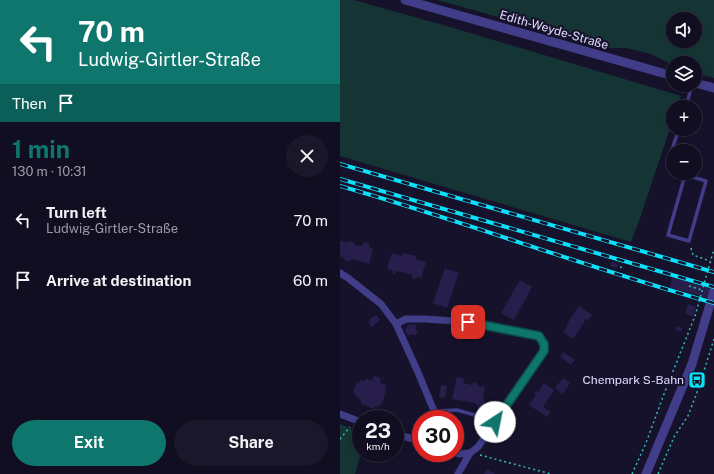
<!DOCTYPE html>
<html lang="en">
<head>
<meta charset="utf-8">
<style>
  :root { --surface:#100e20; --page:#191729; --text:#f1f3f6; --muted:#9c9ca5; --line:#302e3e; --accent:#0f766e }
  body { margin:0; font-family:"Public Sans",sans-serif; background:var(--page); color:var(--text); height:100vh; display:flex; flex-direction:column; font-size:15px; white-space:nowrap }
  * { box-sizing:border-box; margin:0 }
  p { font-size:13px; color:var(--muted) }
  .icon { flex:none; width:22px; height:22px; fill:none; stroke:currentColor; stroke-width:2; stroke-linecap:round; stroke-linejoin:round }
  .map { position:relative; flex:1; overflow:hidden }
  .drawer { display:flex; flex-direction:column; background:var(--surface); width:340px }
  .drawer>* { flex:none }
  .hud { background:#0f766e; color:#fff; overflow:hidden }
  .buttons { position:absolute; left:326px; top:12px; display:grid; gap:8px }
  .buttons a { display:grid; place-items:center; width:36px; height:36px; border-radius:50%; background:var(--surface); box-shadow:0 2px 6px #0003,0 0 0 1px var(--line); font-size:20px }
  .speed { position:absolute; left:12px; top:410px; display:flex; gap:8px; font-size:20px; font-weight:700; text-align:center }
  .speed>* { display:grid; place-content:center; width:52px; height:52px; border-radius:50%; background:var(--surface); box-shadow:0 2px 6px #0003,0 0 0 1px var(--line); line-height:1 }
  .speed small { font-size:10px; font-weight:400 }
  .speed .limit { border:6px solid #d22; background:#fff; color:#111 }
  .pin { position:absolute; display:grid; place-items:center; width:34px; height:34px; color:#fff; margin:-17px; border-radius:8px; box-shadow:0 2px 6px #0006 }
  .me { position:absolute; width:44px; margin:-22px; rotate:34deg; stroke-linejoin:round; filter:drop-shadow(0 0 3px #0008) }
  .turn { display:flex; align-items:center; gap:14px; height:84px; padding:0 12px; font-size:18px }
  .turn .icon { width:52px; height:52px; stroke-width:2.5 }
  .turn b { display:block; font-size:28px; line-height:34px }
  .then { display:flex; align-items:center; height:38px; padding:0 12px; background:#0003; gap:8px; font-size:15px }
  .round { display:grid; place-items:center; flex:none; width:42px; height:42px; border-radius:21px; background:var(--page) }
  .overview { display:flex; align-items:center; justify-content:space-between; height:68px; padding:0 12px }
  h1 { font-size:24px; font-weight:700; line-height:30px; color:var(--accent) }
  .action { display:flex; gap:8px; margin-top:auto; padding:8px 12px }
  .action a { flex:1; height:46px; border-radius:24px; background:var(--accent); color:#fff; font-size:16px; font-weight:700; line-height:46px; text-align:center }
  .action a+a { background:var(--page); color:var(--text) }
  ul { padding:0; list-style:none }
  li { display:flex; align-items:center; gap:12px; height:60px; padding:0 12px }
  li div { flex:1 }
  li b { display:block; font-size:15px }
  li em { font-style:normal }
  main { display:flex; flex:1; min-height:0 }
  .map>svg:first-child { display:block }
</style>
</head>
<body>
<main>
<section class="drawer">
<div class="hud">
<div class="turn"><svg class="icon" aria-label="left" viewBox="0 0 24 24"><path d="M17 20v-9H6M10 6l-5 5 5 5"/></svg><div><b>70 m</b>Ludwig-Girtler-Straße</div></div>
<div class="then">Then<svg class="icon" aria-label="arrive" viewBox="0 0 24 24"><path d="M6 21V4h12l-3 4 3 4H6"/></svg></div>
</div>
<div class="overview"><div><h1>1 min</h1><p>130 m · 10:31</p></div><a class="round"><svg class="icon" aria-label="close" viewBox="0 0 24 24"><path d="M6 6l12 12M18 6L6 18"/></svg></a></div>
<ul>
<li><svg class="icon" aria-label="left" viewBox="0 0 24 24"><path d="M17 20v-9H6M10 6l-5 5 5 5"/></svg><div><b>Turn left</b><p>Ludwig-Girtler-Straße</p></div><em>70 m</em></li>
<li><svg class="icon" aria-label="arrive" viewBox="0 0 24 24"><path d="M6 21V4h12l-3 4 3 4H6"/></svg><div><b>Arrive at destination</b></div><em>60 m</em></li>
</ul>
<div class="action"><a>Exit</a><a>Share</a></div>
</section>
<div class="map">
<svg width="374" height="474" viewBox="0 0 374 474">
  <rect width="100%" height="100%" fill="#16122b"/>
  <path fill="#153534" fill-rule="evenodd" d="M 0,0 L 14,0 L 110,27 L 341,96 L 337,107 L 333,107 L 333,119 L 299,221 L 291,242 L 0,156 Z
    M 97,0 L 374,0 L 374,78 L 355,73 L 355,63 L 333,63 L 333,65 L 311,54 L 286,48 L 269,48 ZM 333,19 L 355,19 L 355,41 L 333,41 Z
    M 0,424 L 21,433 L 21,453 L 15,474 L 0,474 Z"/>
  <path fill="#281e4c" d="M 0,241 L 8,243 L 9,241 L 15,243 L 14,245 L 22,246 L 24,242 L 30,244 L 29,248 L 33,249 L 29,264 L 11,259 L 10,262 L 4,260 L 4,258 L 0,256 Z
    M 52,253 L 62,256 L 63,253 L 76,256 L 75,259 L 86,262 L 81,278 L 77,277 L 75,279 L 72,278 L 72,275 L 57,271 L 55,274 L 53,273 L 52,270 L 47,269 Z
    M 272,262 L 278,264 L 277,268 L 270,266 Z
    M 105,268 L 119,273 L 107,308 L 93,303 Z
    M 334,277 L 372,289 L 369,298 L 331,288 L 330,286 L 332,279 Z
    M 180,280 L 192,287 L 174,320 L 161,313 Z
    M 348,304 L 356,307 L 353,316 L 345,314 Z
    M 239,306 L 252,315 L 248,320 L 246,319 L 233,339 L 223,332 L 228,325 L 227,324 Z
    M 36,315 L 40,320 L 32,327 L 28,322 L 30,321 L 29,320 L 34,316 L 35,317 Z
    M 68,325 L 76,325 L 75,329 L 78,331 L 75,336 L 72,334 L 68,336 L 65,330 Z
    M 336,326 L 342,328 L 341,332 L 335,330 Z
    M 223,352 L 235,360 L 231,365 L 220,357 Z
    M 35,376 L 40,378 L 41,381 L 40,383 L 45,385 L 46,387 L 45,390 L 46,390 L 42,404 L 41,403 L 40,406 L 37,405 L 37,407 L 35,407 L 34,409 L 21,404 L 22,402 L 20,402 L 21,400 L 18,399 L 19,398 L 15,396 L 16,394 L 13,393 L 17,382 L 19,383 L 20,380 L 24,381 L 27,379 L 32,381 L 33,378 Z
    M 117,377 L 124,378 L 123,383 L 132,385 L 133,383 L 135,382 L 137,384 L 138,386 L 145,387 L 143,398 L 144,399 L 145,403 L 143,406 L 139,407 L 137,406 L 135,403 L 112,399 Z
    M 223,378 L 230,383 L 223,394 L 215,388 Z
    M 204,383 L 214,390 L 203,407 L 210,412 L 207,417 L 189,405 L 196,395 L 194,393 L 196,391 L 198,392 Z
    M 101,385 L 107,386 L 105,398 L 99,397 Z
    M 147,469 L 155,474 L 144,474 Z"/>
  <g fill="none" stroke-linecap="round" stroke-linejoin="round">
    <path stroke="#33bcb5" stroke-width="1.5" stroke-dasharray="2 3" stroke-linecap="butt" d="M 351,248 L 353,255 L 370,261
      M 280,267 L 284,268
      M 349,286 L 362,290
      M 0,439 L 10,427
      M 140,455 L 211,474
      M 292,474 L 306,443 L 324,394 L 355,316 L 374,249
      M 318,474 L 334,437 L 348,416 L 359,387 L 374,339"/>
    <path stroke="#413d89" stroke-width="3.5" d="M 346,107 L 352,85
      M 333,169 C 326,160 336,139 339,129
      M 339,173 L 366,181 L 349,241 L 328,235 L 345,175
      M 95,411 L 117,410 L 138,416 L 154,422"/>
    <path stroke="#413d89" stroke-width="7" d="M 0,273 L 8,278 L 41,304 L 56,324 L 77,370 L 94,411 L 95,419
      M 56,324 L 66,319 L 85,319 L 128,322 L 199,336 L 204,344 L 204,351 L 138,447 L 130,453 L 118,474
      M 0,414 L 21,422
      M 55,434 L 81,441
      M 115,452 L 119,454 L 130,453"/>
    <path stroke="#413d89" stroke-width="9" d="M 65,0 L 333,76
      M 355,83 L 374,88
      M 306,474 L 352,364 L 374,291"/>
    <g stroke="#0be1fb" stroke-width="4">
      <path id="rail" d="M 0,164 L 374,272
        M 0,179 L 374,287
        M 0,186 C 126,222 248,268 374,303"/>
    </g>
    <use href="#rail" stroke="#16122b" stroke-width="2.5" stroke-dasharray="8" stroke-linecap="butt"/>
  </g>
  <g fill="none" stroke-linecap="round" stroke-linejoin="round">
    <g stroke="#0a4d48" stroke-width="10">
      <path id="route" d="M 128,322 L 199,336 L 204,344 L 204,351 L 155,422"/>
    </g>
    <use href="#route" stroke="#0f766e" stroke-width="7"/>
  </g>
  <defs>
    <g id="bus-square" transform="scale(0.9)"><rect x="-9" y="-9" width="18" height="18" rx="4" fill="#0be1fb" stroke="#16122b"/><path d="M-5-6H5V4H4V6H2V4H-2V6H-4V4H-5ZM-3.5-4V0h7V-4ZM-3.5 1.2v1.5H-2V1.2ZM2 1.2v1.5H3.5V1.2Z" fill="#111"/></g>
  </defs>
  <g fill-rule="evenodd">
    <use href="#bus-square" x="357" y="380"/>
  </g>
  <g text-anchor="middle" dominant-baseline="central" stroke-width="4" stroke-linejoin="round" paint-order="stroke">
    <g font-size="12" fill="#e0dcfe" stroke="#16122b">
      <text transform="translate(214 30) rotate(16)">Edith-Weyde-Straße</text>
    </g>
    <g font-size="12" fill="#e0dcfe" stroke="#16122b" text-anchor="end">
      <text x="344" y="380">Chempark S-Bahn</text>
    </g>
  </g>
</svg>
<div class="buttons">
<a><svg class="icon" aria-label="sound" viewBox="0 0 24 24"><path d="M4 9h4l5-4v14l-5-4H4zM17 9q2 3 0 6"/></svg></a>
<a><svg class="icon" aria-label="layers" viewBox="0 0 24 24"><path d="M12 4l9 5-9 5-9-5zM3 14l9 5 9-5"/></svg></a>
<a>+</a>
<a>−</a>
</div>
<div class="speed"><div>23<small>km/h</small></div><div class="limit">30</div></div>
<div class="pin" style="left:128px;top:322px;background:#d93025"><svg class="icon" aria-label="arrive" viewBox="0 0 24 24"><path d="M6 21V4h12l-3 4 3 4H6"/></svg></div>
<svg class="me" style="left:155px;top:422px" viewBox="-20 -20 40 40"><circle r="19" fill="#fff"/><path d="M0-13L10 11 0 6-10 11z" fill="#0f766e"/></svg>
</div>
</main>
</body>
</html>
